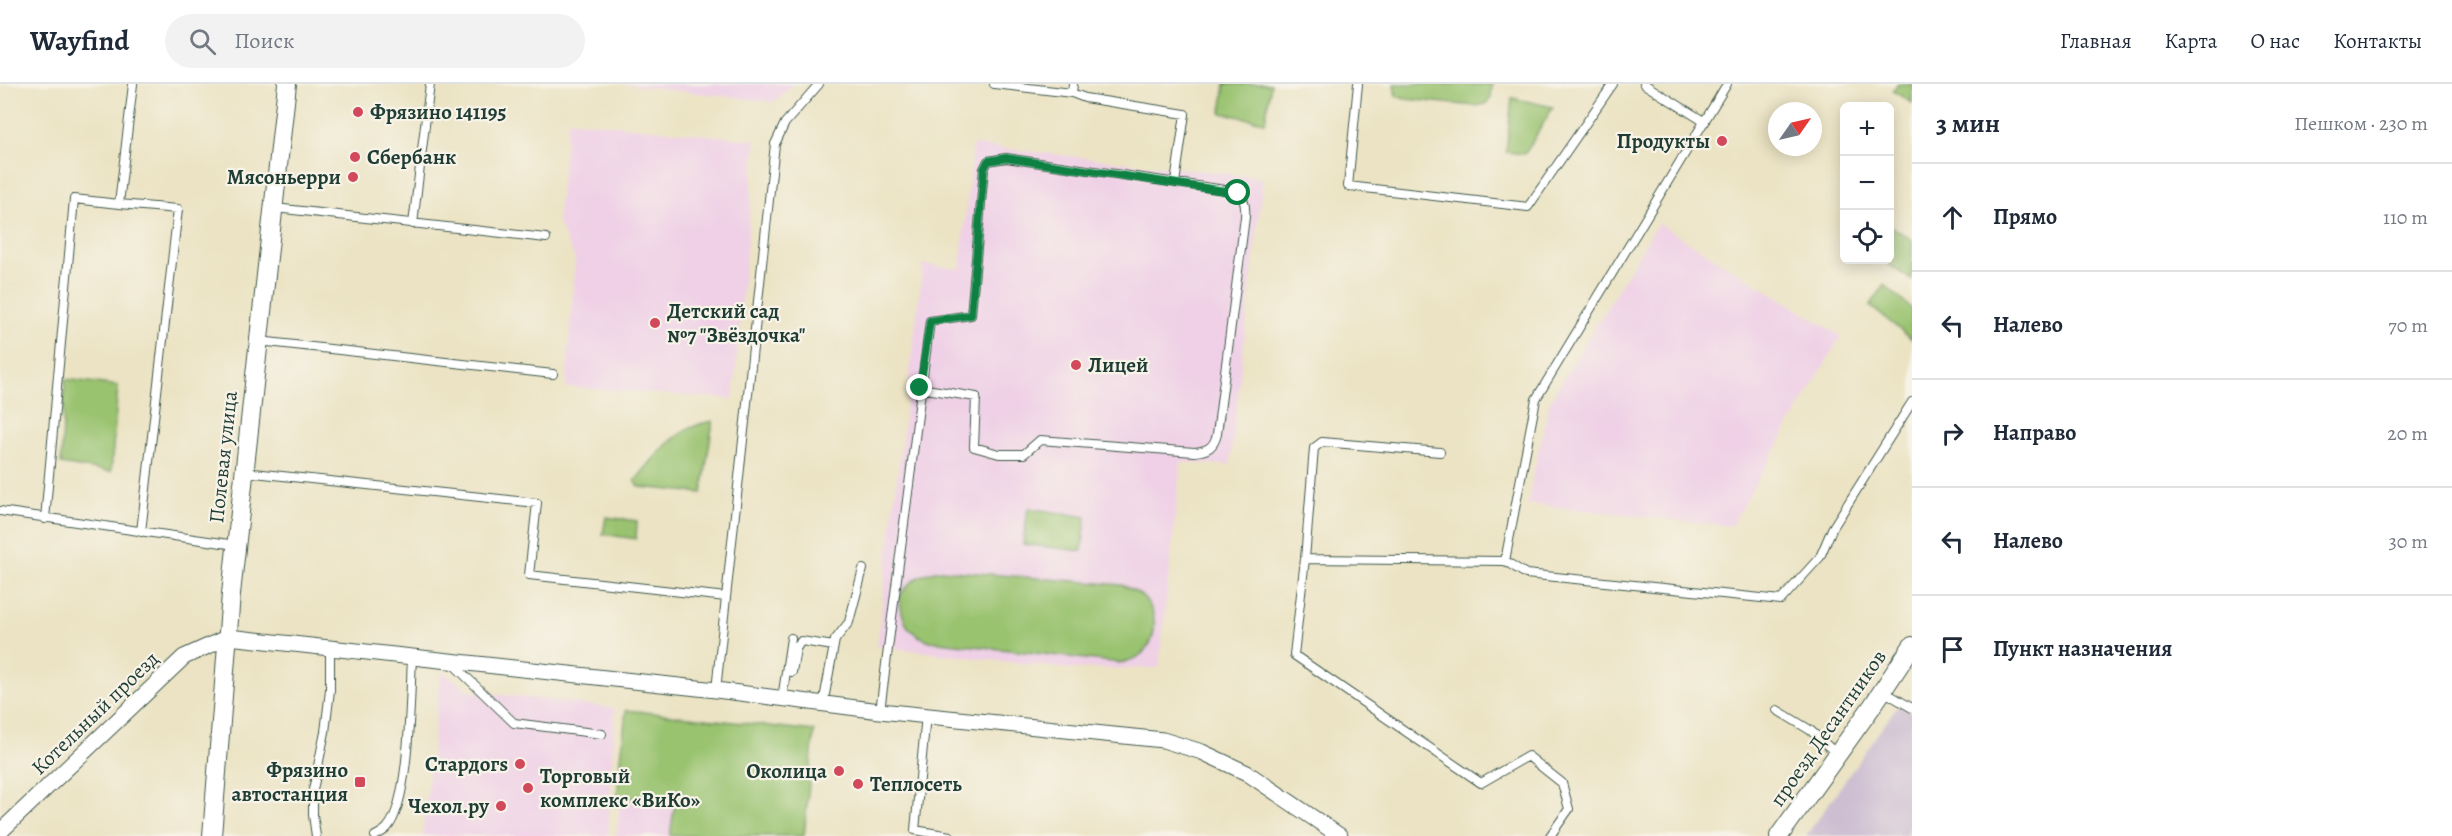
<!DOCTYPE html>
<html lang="ru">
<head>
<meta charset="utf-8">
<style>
	body { margin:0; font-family:Alegreya,serif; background:#f2f2f3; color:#1f2937 }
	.controls { position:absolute; right:18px; top:18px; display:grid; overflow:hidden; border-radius:9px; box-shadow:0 3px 15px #0003 }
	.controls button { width:54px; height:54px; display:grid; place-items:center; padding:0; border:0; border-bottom:2px solid #e0e1e3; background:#fff; color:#1f2937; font:30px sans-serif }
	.compass { position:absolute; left:1768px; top:18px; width:54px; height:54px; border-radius:50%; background:#fff; box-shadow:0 3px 15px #0003; rotate:56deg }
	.stop { position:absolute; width:18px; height:18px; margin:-14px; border:4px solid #0b8043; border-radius:50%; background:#fff }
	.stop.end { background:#0b8043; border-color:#fff; box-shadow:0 2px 6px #0008 }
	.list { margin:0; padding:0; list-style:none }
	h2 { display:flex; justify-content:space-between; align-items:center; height:78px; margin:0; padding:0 24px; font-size:26px }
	h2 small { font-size:20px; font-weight:400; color:#747a83 }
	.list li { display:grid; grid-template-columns:39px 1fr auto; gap:18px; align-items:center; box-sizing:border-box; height:108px; padding:0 24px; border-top:2px solid #e0e1e3 }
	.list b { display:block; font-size:22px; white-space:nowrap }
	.list em { font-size:20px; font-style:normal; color:#747a83 }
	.icon { flex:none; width:33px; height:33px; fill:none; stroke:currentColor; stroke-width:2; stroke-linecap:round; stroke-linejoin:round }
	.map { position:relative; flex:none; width:1912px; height:752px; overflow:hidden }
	header { display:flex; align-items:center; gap:36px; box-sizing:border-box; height:84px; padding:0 30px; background:#fff; border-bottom:2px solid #e0e1e3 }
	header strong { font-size:28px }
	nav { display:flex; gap:33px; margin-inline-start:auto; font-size:21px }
	.search { width:420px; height:54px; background:#f2f2f3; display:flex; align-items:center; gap:15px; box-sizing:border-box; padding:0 21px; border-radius:33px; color:#747a83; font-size:22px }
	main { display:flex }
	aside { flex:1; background:#fff }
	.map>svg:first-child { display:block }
</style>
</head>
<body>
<header>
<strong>Wayfind</strong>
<div class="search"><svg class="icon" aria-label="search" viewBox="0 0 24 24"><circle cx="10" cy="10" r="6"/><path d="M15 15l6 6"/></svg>Поиск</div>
<nav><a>Главная</a><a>Карта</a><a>О нас</a><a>Контакты</a></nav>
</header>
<main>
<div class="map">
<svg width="1912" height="752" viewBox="0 0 1912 752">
	<rect width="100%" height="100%" fill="#f7f3e8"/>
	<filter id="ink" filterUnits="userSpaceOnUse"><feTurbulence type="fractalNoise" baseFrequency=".0167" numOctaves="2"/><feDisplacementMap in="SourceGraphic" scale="12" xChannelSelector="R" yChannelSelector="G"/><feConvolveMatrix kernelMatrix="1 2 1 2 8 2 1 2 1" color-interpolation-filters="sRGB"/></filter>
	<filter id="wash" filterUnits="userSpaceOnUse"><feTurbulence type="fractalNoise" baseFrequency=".008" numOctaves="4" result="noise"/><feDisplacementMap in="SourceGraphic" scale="24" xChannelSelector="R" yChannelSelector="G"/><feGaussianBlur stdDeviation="1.35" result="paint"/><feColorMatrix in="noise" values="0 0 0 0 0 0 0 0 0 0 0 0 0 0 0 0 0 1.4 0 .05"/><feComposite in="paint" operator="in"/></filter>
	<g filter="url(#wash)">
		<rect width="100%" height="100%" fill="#ebe3c3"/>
		<path fill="#efd0e6" d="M621,0H794L774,18Z
			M568,36L756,56L733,315L566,303L575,175L557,137Z
			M973,61L1263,94L1230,381L1181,378L1159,584L1069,585L877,562L923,180L960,185Z
			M1658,139L1841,252L1731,442L1527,420L1549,319Z
			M441,587L470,607L615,624L608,752H422Z
			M621,713L676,718L670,752H616Z"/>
		<path fill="#cdbed2" d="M1898,621L1912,629V739L1905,752H1806Z"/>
		<path fill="#9ac36f" stroke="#5c8052" stroke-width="1.5" d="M1225,0H1271L1265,38L1221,29Z
			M1394,0H1492L1491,13L1486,20L1475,22L1405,15L1396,12Z
			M1897,0H1912V19L1893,7Z
			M1512,14L1553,23L1525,70L1506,68Z
			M1890,142L1912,156V196L1881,176H1890Z
			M1884,201L1912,225V255L1870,222Z
			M65,295L118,302L111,388L61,380Z
			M713,337L702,409L639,403L635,397C656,371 677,342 713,337Z
			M1028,424L1086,433L1082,467L1023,460Z
			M606,433L637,437L636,455L603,450Z
			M940,486L1122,501C1127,504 1134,506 1139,510C1160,525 1159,557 1139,572C1134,576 1126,577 1121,579L930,557C905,548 903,538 899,513C910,496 920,490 940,486Z
			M626,626L814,647L804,752H670L675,718L617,713Z"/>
	</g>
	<g filter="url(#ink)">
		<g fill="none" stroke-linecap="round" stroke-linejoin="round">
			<g stroke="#3e5649" stroke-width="10">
				<path id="service" d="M133,0L119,120L178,125L141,448
					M994,0L1072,9L1073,0
					M1358,0L1348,102L1528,123L1613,0
					M1644,0L1705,38
					M1727,0L1536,315L1505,477L1526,490L1781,516L1820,473L1832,445L1912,318
					M1072,9L1085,14L1185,30L1175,99
					M275,124L546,154
					M413,140L430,0
					M259,257L553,290
					M1440,368L1322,358L1314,364L1305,475L1294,571L1481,699L1528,672L1562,699L1569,725L1550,752
					M245,388L537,419L529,491L726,513
					M0,427L236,461
					M45,435L74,115L119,120
					M1305,475L1505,477
					M454,581L514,639L602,650
					M792,588L796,565L801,557L834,562
					M716,606L775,60L785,39L819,0
					M1883,607L1912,624
					M782,615L791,554
					M823,621L835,556L849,538L863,485
					M1777,626L1810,646L1838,671
					M880,627L930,237L971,231L984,85L988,77L1006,74L1232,107C1245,112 1246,121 1245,133L1217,350C1214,363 1208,367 1194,368L1040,356L1024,370H999L974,363L976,313L920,304
					M926,631L915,746L950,752
					M316,752L313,731V706L325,648L330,606V564
					M375,752C379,750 384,747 387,744C410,719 410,610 412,573"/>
			</g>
			<g stroke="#3e5649" stroke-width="17">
				<path id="minor" d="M0,748L184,573L228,553L716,606L880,627L1163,656L1202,668L1247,689L1340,752"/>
			</g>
			<g stroke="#3e5649" stroke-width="20">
				<path id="tertiary" d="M212,752L231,510L287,0
					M1779,752L1873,621L1912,562"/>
			</g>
			<use href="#service" stroke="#fff" stroke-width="8"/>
			<use href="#minor" stroke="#fff" stroke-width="15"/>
			<use href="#tertiary" stroke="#fff" stroke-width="18"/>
		</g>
	</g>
	<g fill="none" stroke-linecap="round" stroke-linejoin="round" filter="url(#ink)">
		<path stroke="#0b8043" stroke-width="8" d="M920,304L930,237L971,231L984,85L988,77L1006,74L1238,109"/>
	</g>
	<g fill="#d1495b" stroke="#f7f3e8" stroke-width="2">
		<circle cx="358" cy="28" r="6"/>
		<circle cx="1722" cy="57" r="6"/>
		<circle cx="355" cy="73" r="6"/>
		<circle cx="353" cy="93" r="6"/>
		<circle cx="655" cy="239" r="6"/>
		<circle cx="1076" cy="281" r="6"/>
		<circle cx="520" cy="680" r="6"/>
		<circle cx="839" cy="687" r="6"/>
		<rect x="354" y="692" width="12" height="12" rx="3"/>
		<circle cx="858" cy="700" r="6"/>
		<circle cx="528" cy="704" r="6"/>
		<circle cx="501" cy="722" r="6"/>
	</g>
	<g text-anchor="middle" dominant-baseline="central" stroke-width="4.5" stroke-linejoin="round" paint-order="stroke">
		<g font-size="21" font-weight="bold" fill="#1f3d34" stroke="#f7f3e8" text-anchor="start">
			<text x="370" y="28">Фрязино 141195</text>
			<text x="1710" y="57" text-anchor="end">Продукты</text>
			<text x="367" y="73">Сбербанк</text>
			<text x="341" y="93" text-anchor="end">Мясоньерри</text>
			<text x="667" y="227">Детский сад<tspan x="667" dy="24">№7 "Звёздочка"</tspan></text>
			<text x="1088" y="281">Лицей</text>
			<text x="508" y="680" text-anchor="end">Стардогs</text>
			<text x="348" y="686" text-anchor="end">Фрязино<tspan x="348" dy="24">автостанция</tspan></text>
			<text x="827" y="687" text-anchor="end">Околица</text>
			<text x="540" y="692">Торговый<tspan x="540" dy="24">комплекс «ВиКо»</tspan></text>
			<text x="870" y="700">Теплосеть</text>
			<text x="489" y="722" text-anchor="end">Чехол.ру</text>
		</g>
		<g font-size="21" fill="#1f3d34" stroke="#f7f3e8">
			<text transform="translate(223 373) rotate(-84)">Полевая улица</text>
			<text transform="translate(95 629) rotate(-44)">Котельный проезд</text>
			<text transform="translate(1828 644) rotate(-55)">проезд Десантников</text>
		</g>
	</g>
</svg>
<div class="controls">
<button>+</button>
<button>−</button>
<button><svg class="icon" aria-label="locate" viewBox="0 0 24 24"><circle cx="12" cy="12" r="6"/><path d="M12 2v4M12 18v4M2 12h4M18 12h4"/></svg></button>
</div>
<svg class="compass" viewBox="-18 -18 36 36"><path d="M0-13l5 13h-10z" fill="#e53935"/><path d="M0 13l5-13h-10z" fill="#747a83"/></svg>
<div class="stop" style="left:1238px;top:109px"></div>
<div class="stop end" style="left:920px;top:304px"></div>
</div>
<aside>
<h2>3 мин<small>Пешком · 230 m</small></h2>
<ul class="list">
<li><svg class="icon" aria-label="ahead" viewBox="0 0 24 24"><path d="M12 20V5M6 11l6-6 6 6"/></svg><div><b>Прямо</b></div><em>110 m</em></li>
<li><svg class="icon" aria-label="left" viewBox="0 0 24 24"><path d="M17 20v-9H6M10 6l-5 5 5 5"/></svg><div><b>Налево</b></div><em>70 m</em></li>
<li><svg class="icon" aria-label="right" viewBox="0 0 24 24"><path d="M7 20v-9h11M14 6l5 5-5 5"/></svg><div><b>Направо</b></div><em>20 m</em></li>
<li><svg class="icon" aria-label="left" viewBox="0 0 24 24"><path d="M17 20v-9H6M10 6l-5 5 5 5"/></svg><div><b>Налево</b></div><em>30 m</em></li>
<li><svg class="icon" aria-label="arrive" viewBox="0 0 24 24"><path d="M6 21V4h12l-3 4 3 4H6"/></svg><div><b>Пункт назначения</b></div></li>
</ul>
</aside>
</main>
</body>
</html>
